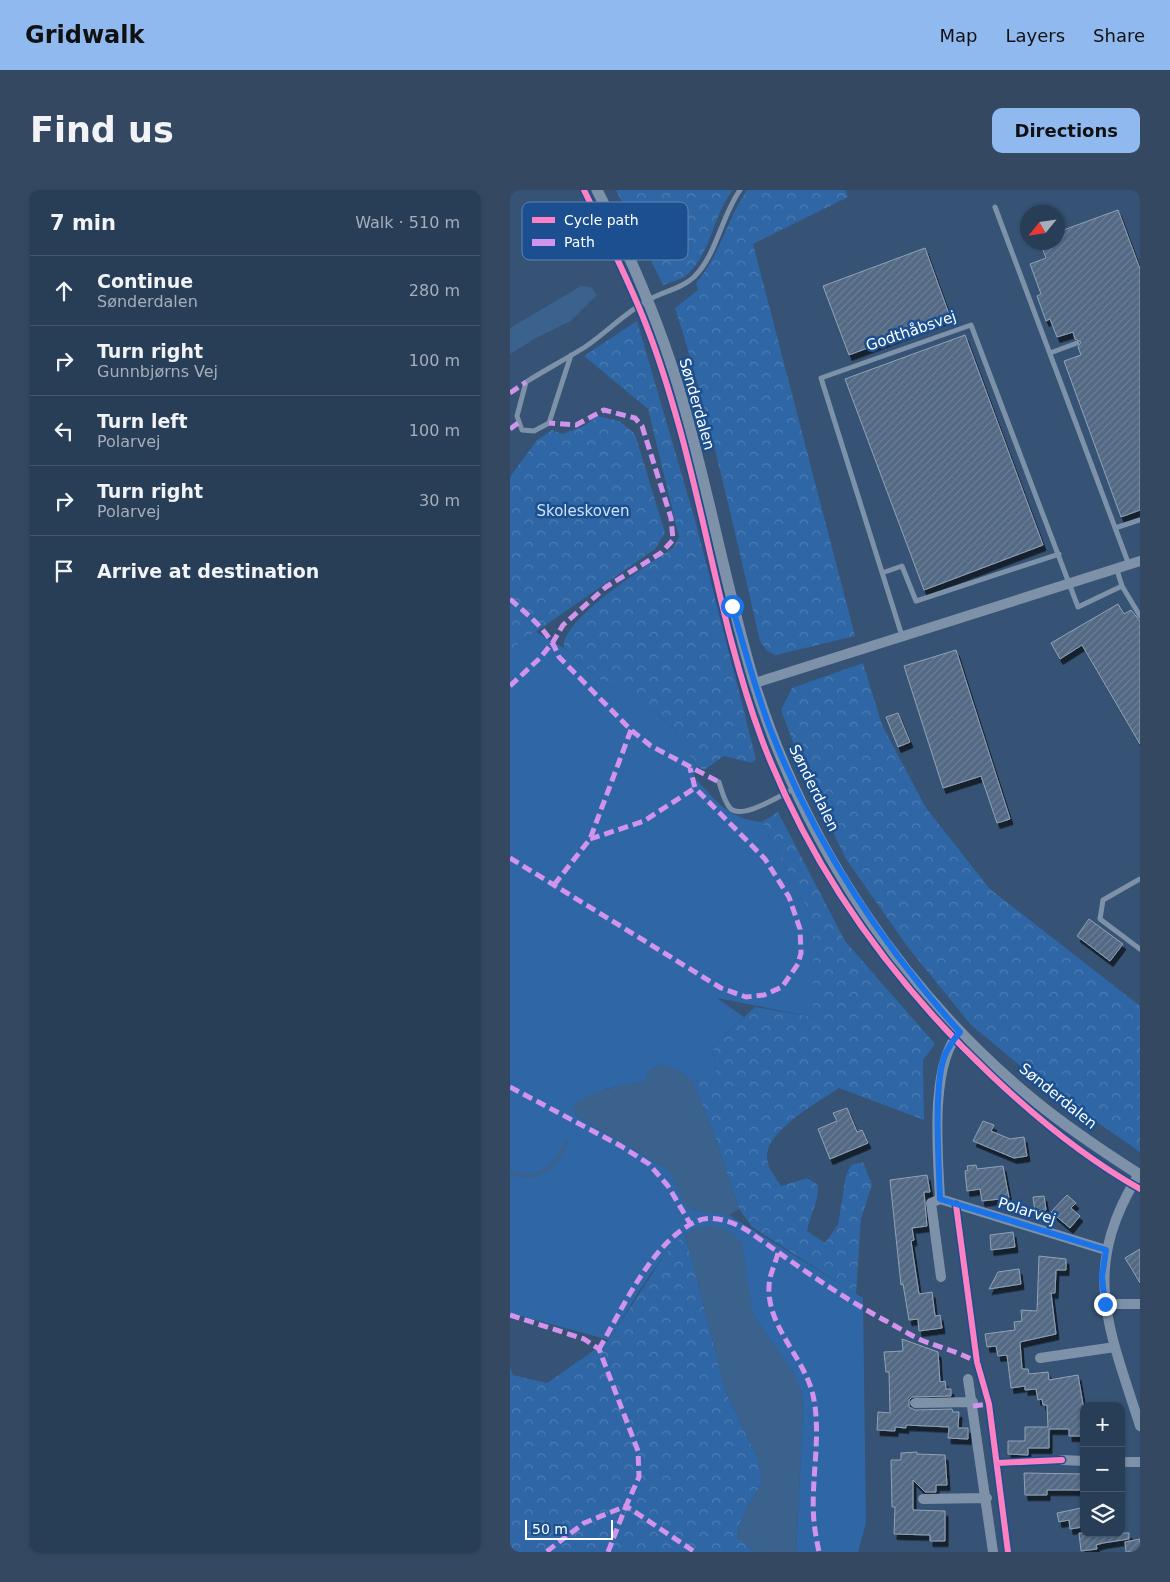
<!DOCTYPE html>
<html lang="en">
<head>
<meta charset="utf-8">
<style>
	body { margin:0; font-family:"DejaVu Sans",sans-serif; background:#344961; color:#f1f3f6 }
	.controls { position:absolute; right:15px; bottom:15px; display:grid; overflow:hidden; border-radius:10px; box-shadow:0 1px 4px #0004 }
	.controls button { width:45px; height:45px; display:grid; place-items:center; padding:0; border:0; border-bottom:1px solid #44576d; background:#283e57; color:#f1f3f6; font:25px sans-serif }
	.compass { position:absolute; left:510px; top:15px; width:45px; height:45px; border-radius:50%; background:#283e57; box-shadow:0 1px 4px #0004; rotate:240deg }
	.scale { position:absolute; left:15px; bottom:12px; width:88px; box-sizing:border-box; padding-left:5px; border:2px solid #fff; border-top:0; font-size:14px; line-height:18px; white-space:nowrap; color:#fff; -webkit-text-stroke:4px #1b4f8f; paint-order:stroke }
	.stop { position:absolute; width:15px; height:15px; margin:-11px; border:4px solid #1a73e8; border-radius:50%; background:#fff }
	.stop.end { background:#1a73e8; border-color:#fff; box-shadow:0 1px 5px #0008 }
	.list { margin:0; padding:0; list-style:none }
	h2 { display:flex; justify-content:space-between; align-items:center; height:65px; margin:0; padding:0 20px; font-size:21px }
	h2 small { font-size:16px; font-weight:400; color:#a5aeba }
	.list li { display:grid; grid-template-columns:32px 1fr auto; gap:15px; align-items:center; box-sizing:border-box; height:70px; padding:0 20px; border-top:1px solid #44576d }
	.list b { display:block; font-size:19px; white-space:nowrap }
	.list p { margin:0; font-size:16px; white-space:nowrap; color:#a5aeba }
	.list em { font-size:16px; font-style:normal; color:#a5aeba }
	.icon { flex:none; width:28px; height:28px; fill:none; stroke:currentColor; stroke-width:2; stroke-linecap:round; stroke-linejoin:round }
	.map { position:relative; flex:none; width:630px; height:1362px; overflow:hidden; border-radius:10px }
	header { display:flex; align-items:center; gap:30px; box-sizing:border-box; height:70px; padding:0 25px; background:#90b9f0; color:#111 }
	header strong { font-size:24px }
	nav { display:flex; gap:28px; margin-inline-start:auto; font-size:18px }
	.intro { display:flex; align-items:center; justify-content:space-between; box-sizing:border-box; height:120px; padding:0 30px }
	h1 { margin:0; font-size:35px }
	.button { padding:12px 22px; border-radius:10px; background:#90b9f0; color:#111; font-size:18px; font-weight:700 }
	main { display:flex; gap:30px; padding:0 30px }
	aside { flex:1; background:#283e57; border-radius:10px; box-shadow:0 1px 4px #0004 }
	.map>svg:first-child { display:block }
</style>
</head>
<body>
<header>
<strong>Gridwalk</strong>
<nav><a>Map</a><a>Layers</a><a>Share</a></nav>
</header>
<div class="intro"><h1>Find us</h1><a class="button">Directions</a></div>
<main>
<aside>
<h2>7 min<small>Walk · 510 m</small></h2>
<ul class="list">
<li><svg class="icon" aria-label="ahead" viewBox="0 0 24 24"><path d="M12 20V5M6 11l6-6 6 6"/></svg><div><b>Continue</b><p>Sønderdalen</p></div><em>280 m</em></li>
<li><svg class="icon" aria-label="right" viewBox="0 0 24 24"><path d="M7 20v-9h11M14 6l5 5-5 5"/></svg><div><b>Turn right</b><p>Gunnbjørns Vej</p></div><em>100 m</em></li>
<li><svg class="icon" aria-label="left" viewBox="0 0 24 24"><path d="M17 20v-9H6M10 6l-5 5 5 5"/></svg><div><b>Turn left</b><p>Polarvej</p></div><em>100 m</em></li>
<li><svg class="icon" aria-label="right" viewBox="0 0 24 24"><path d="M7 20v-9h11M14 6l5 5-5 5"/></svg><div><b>Turn right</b><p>Polarvej</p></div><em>30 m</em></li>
<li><svg class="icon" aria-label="arrive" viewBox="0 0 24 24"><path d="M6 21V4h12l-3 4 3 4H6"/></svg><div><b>Arrive at destination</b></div></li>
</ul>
</aside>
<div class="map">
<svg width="630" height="1362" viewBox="0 0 630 1362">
	<defs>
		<pattern id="forest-crowns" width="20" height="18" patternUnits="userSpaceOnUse" patternTransform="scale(1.25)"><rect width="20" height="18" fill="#2f66a5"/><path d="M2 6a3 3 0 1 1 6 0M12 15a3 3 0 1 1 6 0" fill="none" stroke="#4e7db2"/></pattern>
		<pattern id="building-hatch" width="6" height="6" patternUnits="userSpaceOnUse" patternTransform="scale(1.25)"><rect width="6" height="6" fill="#526984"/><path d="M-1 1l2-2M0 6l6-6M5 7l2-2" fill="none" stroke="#6c8096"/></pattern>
		<filter id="shadow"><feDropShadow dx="3" dy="5.5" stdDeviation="0" flood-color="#0009"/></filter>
	</defs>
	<rect width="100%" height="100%" fill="#365274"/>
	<path fill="#2f66a5" d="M26,442L54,458L86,487L125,508L162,536L186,576L184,587C208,612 216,628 252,632L303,730V827L207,808L234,827L203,856L206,883L183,893L172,882L139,881L135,891L96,899L62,918L66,926L155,978L165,988L177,1016L183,1020L219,1025L353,1108L356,1333L348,1362H286L293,1220L291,1200L281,1180L243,1125L238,1105L187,1037C151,1056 122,1115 99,1150L0,1123V460Z"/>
	<path fill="url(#forest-crowns)" d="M106,0H223C202,25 202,65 175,86C170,90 160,92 153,95Z
		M237,0H335L338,7L243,54L345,446L266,465L257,461L250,451C224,339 200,227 165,118L188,100L186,93C210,66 217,29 237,0Z
		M127,131L185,330L246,569L242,573L214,566L194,580L186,576L162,536L125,508L86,487L54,458C49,430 140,374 163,358L169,347L138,219L74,166Z
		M88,226L109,231L125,244L155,343L145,359L0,460V287L27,250L42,240L52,244L74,236Z
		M353,473L372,535L416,618L480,699L630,816V962L531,893L461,835L397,756L336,669L297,589L271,520L282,498Z
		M268,622L335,751L425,854L413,870L414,930L329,898C308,913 261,937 257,964C256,976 265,987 271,996L297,988L308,995C309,1011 300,1025 297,1041L315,1053L328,1035L336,985L341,975L353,972L362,995L351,1029L346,1104L242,1037L229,1019L204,944L183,893L206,883L203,856L245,817L303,827V730L252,632Z
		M175,1044L216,1202L249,1271L252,1293L238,1316L229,1336L227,1347L245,1362H0V1177L3,1185L37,1193L99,1150L155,1064Z"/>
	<path fill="#3b618d" d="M71,96L81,97L87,105L61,131L26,148L0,164V138Z
		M147,875H155L172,882L183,893L204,944L229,1019L219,1025C210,1024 182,1022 177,1016C168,1007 168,992 155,978L66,926L62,918C72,901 116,895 135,891L139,881Z
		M204,1036L221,1042L232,1053L243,1125L282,1180L291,1200L293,1220L286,1362H245L227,1348L229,1336L238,1316L252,1293L249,1271L216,1202L175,1044L187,1037Z"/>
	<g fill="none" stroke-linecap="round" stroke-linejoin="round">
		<path stroke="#3b618d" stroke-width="4" d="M0,983C6,983 14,987 20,986C39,983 50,968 56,952"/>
	</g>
	<path fill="url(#building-hatch)" stroke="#92a2b6" filter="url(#shadow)" d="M608,20L630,79V320L611,327L554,171L571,165L568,157L571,152L565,149L563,142L547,147L540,129L536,131L527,106L531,104L520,74L536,68L530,52H548V42Z
		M415,58L440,127L339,165L313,96Z
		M455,145L533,355L414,400L335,189Z
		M608,414L614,424L621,420L630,431V554L572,455L550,469L541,453Z
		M446,460L500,629L487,633L471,586L433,598L394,476Z
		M388,523L400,552L388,557L376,527Z
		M579,729L613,754L600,771L567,746Z
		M337,918L347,942L352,940L358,953L320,969L308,939L327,931L323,923Z
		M473,931L484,935L481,941L500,949L514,947L517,966L504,968L463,951Z
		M466,975L467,979L493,976L499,1008L472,1011L470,999L457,1001L455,981L458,980L457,976Z
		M417,985L420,1002H414L417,1036L402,1038L404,1050L401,1051L409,1104L422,1102L425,1126L430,1125L432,1138L409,1141L408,1129L399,1130L393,1094L391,1095L380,990Z
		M557,1005L566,1013L561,1018L570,1026L560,1038L541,1022Z
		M534,1006L536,1020L525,1021L523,1007Z
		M503,1042L505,1057L481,1060L480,1045Z
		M630,1059V1093L615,1068Z
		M529,1066L556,1069V1080H546L545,1103H541L546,1144L510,1152L512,1179H518L519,1184L538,1182L539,1190L568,1185L574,1220V1246H559V1239H539V1258H518V1265L498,1264V1251H515V1237H538L537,1215H533L532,1209L528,1210L526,1199L515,1200V1196L501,1198L497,1165L488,1166L486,1156L477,1157L475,1144L505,1140L504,1132L512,1131L511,1120L527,1121Z
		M509,1079L511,1094L479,1099L488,1082Z
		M392,1149L428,1162L430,1192L435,1191L436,1199H441V1206L402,1207L399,1210V1217L405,1220L442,1219L443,1222H449L448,1238H458V1249L438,1248L439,1237L396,1235V1238L385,1237V1241L367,1240L368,1222L380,1223L379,1182H376L374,1162L393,1161Z
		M407,1262V1264L435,1265L437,1295H426V1302H415L403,1290V1320L435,1321V1351H420V1345L384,1344L385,1317H382L381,1270H391V1263Z
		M514,1283L574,1284V1300H537V1305H515Z
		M571,1318L573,1337L560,1339L559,1330L549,1332L547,1323Z
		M569,1343H619V1349L593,1353L586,1355L587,1359L571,1361Z
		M630,1349V1362H616L615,1352Z"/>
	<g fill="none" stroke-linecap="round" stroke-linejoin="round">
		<path stroke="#7d92a8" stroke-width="5" d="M485,17L619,375
			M540,163L567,153
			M61,165L39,233L24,241L12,240L7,226L16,192C35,180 56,169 75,157C97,142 117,121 140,109C154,101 171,99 184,87C207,64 211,27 230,0
			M605,338L630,330
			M607,380L612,396L630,426
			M372,383L392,376L406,411L549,364
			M392,446L311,188L461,135L568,417L612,396
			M209,592C212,601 214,611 220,618C232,631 270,605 284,599
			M630,689L593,710L590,729L630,759"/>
		<path stroke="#7d92a8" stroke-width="10" d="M245,493L630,371
			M629,984C569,1080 599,1138 630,1236
			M430,1009L596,1060
			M430,1009C428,966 419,874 450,842
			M430,1009L421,1013L431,1087
			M595,1114H630
			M530,1168L605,1157
			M458,1189L483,1362
			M405,1213L463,1212
			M552,1270L574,1271
			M611,1272H630
			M413,1309L477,1308"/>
		<path stroke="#7d92a8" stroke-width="11" d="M87,0C120,65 148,129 169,199C198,295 215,395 244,492C294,654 394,804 525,911C558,938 594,962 630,985"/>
		<path stroke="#d193ec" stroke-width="5" stroke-dasharray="10 5" stroke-linecap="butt" d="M0,203L16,192
			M0,239L8,233
			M0,409C19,426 40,442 49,467L121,540L141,556L209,592
			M0,496L30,468L43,452L53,435L96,397L151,363L163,350L161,328L132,236L125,228L94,220L66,235L39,233
			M80,649L134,631L185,598
			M0,668L211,798L236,807L254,805L272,797L288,774L291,763L290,739L279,707L255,669L185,598L180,578
			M44,695L80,649L121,540
			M0,897L111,956L139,974L158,996L181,1035
			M268,1063C266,1071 262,1080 260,1088C252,1131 291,1163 302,1201C313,1243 300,1289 304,1332C305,1342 307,1352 309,1362
			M0,1125L74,1149L89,1159L128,1261L129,1287L116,1316L74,1333L36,1362
			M89,1159C113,1118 142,1051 187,1031C204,1024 227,1033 241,1043C286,1075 325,1103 374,1130C386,1136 398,1144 411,1150C431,1158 447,1161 467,1172
			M463,1216L479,1214
			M98,1362L116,1316L185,1362"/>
		<g stroke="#1b4f8f" stroke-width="9">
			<path id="cycleway" d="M74,0C96,46 120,92 138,140C150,171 160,204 169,236C198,340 214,448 252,550C301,679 381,790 480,884C525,927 575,968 630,999
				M446,1015L467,1172L479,1214L498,1362
				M487,1273L552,1270"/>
		</g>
		<use href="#cycleway" stroke="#ff80c0" stroke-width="6"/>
	</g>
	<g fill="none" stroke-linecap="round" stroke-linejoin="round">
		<path stroke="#1a73e8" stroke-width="6" d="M222,416C235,459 246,504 263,546C307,656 371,754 450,842C444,849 439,856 435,865C423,894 429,975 430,1009L596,1060L592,1087L595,1114"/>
	</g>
	<g text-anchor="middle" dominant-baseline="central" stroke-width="5" stroke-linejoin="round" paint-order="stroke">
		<g font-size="15" fill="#fff" stroke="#1b4f8f">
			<text transform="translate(401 141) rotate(-19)">Godthåbsvej</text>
			<text transform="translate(187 214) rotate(74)">Sønderdalen</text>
			<text transform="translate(304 598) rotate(64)">Sønderdalen</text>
			<text transform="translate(548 906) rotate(39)">Sønderdalen</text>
			<text transform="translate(517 1021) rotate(17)">Polarvej</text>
		</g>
		<g font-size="15" fill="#cfe3fa" stroke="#1b4f8f">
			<text x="73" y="321">Skoleskoven</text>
		</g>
	</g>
	<rect x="12" y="12" width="166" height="58" rx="8" fill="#1b4f8f" stroke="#5f84b1" stroke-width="1"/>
	<rect x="22" y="27" width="23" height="6" fill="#ff80c0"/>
	<rect x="22" y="49" width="23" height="7" fill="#d193ec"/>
	<g font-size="14" fill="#fff">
		<text x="54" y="35">Cycle path</text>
		<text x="54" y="57">Path</text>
	</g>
</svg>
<div class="controls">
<button>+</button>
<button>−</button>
<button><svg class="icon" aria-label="layers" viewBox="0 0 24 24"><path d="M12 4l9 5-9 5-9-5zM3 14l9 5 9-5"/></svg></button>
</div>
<svg class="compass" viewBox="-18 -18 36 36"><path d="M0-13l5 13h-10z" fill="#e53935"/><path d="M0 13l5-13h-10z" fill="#a5aeba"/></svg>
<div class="scale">50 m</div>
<div class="stop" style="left:222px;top:416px"></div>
<div class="stop end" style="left:595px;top:1114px"></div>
</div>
</main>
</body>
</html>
